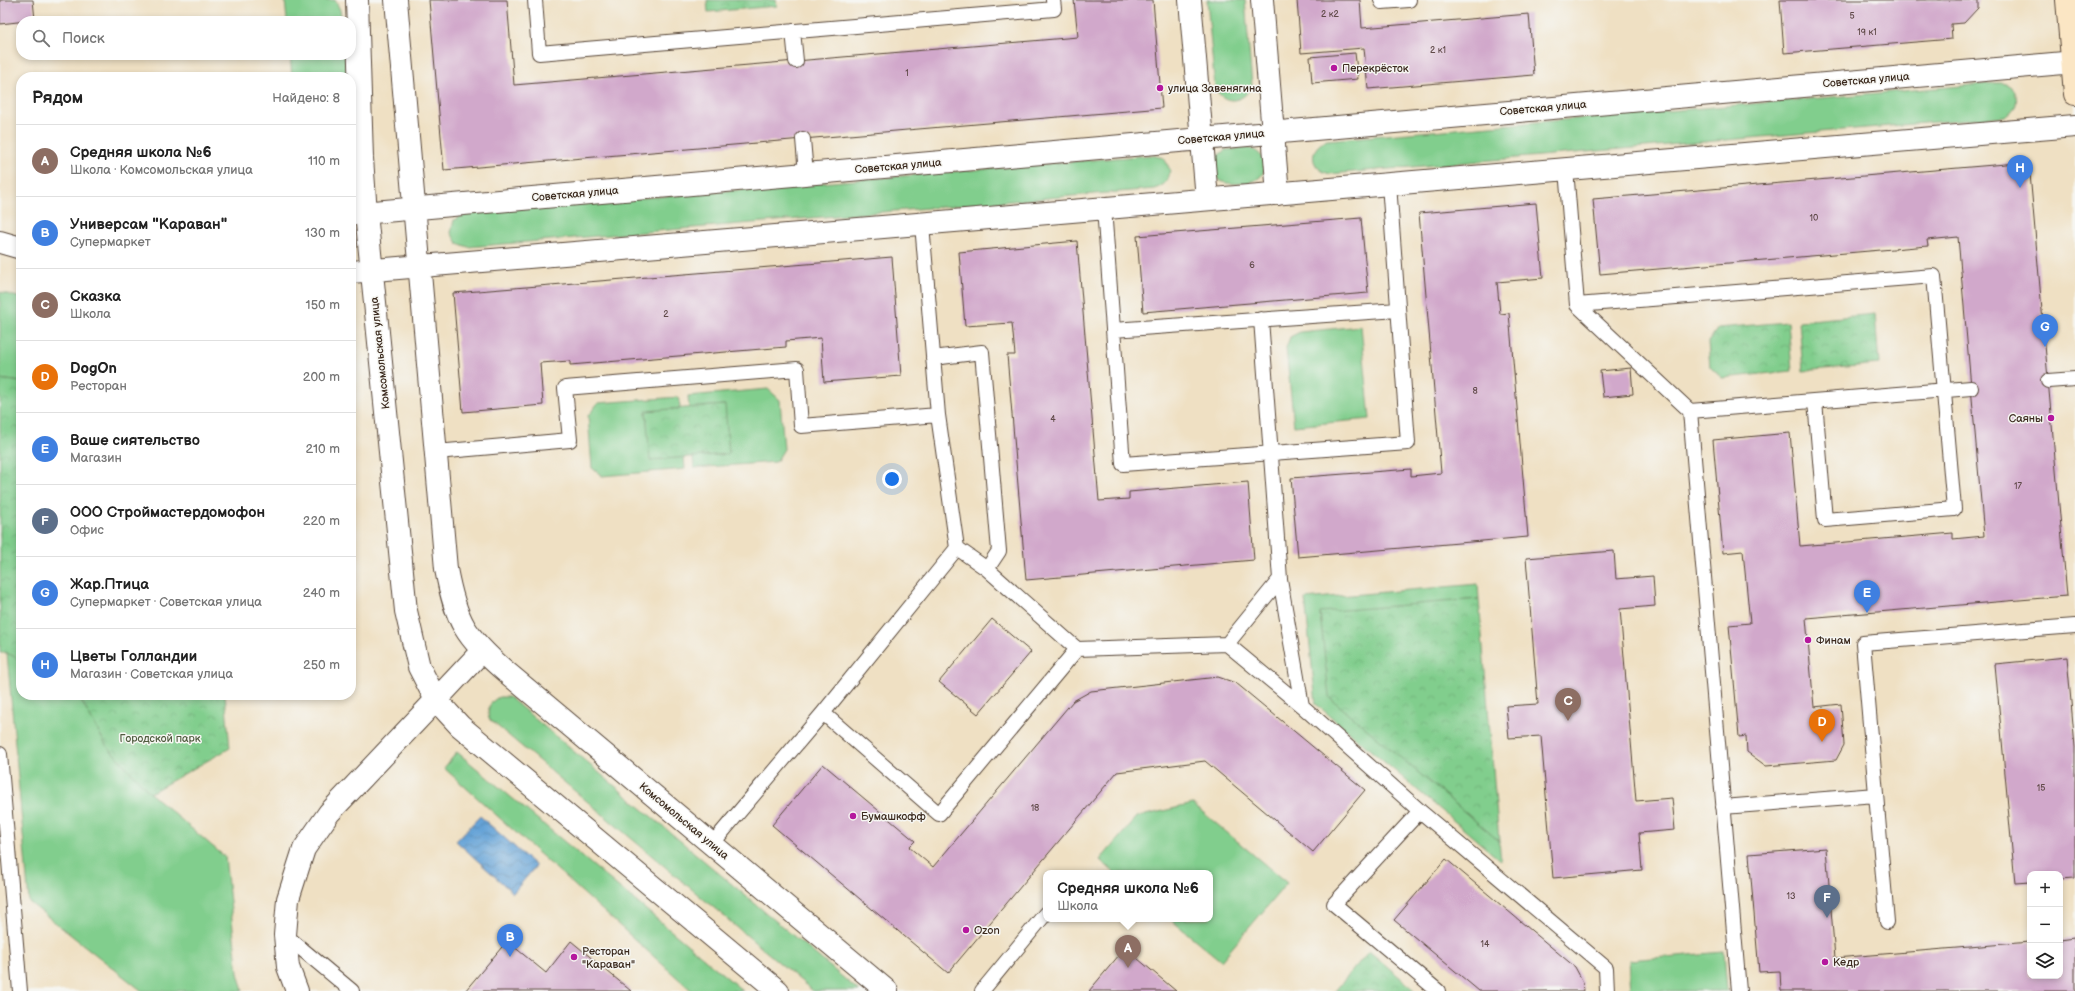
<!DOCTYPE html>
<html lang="ru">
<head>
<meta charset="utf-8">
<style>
	body { margin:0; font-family:"Balsamiq Sans",sans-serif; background:#f6f6f6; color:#222 }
	.controls { position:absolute; right:12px; bottom:12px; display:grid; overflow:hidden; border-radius:8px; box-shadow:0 2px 6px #0003 }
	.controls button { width:36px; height:36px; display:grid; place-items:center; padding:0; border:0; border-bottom:1px solid #e0e0e0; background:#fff; color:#222; font:20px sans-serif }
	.you { position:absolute; left:892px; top:479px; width:14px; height:14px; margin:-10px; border:3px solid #fff; border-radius:50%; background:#1a73e8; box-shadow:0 0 0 6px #1a73e833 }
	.badge { display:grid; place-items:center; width:26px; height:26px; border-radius:50%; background:#2563eb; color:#fff; font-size:13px; font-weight:700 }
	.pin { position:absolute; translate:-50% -33px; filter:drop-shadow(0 1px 2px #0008) }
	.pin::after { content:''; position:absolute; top:21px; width:14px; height:12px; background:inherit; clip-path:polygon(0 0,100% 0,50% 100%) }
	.popup { position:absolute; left:1043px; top:870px; width:170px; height:52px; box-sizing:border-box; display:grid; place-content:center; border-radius:8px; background:#fff; filter:drop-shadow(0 1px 3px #0005); font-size:13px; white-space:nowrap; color:#767676 }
	.popup b { font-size:15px; color:#222 }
	.popup::after { content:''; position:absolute; left:50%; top:100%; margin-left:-8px; border:8px solid transparent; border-top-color:#fff }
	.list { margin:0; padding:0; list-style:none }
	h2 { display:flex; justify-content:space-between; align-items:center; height:52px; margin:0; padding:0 16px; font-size:17px }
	h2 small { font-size:13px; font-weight:400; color:#767676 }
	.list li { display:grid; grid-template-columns:26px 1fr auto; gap:12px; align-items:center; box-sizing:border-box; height:72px; padding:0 16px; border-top:1px solid #e0e0e0 }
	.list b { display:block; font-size:15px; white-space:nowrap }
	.list p { margin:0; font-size:13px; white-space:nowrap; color:#767676 }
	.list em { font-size:13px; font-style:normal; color:#767676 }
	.icon { flex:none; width:22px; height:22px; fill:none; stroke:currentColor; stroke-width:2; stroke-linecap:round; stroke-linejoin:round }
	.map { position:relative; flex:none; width:2075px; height:991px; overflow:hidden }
	.search { position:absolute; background:#fff; box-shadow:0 2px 6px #0003; left:16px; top:16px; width:340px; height:44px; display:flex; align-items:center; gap:10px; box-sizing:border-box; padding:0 14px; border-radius:16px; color:#767676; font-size:15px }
	.panel { position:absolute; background:#fff; box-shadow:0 2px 6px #0003; left:16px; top:72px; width:340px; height:628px; border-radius:16px }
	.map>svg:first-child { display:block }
</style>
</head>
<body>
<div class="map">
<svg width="2075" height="991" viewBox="0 0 2075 991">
	<defs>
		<pattern id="park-crowns" width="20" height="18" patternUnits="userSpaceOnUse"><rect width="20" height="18" fill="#81ce8d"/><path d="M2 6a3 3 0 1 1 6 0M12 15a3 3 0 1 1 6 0" fill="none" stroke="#70b179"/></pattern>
		<pattern id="water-waves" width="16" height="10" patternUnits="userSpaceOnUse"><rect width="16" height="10" fill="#65a3d7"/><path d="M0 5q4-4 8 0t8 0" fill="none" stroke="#5485ae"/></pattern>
	</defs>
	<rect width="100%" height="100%" fill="#f6f6f2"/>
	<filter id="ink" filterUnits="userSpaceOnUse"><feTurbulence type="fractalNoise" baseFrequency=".025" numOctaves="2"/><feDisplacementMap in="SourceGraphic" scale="8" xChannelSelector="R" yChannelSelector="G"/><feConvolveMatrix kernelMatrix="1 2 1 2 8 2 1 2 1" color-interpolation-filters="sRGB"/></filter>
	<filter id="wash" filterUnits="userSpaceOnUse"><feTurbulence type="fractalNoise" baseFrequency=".012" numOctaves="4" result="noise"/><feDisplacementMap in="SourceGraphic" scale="16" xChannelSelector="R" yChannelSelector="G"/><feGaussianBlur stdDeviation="0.9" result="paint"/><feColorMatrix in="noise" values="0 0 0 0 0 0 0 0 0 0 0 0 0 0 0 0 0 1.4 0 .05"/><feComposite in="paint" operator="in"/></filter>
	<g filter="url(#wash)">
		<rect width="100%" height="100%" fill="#efe0c3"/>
		<path fill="#81ce8d" stroke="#5e7c56" d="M285,0H335L340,10L342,21H287Z
			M1207,0H1245L1252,86C1244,102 1226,106 1215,89Z
			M290,55H345L347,77H292Z
			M1996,83C2012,82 2020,93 2015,108L2006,116L1330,174C1309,169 1308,148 1327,140Z
			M1246,148C1260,149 1272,164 1260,177C1253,184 1229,186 1221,181C1217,178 1216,175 1214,171L1215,158L1225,150Z
			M1151,155L1164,158L1170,170C1169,181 1164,186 1154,189L468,247L457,243L451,233L454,220L466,213Z
			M0,292L21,298V382L0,379Z
			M1361,326L1370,419L1294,426L1286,348L1290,337L1300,332Z
			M768,389L780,400L784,449L776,462L694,468L693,457L729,454L724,405L689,408L688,396Z
			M679,397L680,408L646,412L651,460L684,457L685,469L602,476L592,468L588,416L598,403Z
			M21,519V695H78L106,745L150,793L225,857L238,973L243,991H142L29,902L7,653L0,532Z
			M1478,584L1479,599L1320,613L1330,697L1499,841L1501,861L1316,704L1305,599Z
			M499,697H509L859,991H813L489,719C487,709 489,702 499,697Z
			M457,752L743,991H692L444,768Z
			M1193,804L1287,883L1221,961L1170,919H1210V873H1115L1100,860L1137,817Z
			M1724,952L1727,991H1631L1629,960Z"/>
		<path fill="url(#park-crowns)" stroke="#5e7c56" d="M707,0H776L777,6L708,12Z
			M1875,314L1879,364L1803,371L1799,321Z
			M1788,322L1792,371L1722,378L1710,367L1708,342L1718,328Z
			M0,379L21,382V660L7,653H0Z
			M725,405L729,454L650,460L646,411Z
			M1479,599L1499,841L1329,697L1320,612Z
			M78,695H225L230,748L150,793L106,745Z
			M1369,951L1416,991H1335Z"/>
		<path fill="url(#water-waves)" stroke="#50667a" d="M480,816L536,866L513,893L456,841Z"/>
		<g id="blocks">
			<path fill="#d1a8cb" d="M0,0H33L35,20L0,24Z
				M429,0H507L514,85L1078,37L1074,0H1153L1162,108L444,170Z
				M1297,0H1360L1362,28L1529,14L1534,75L1368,89L1364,48L1301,53Z
				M1780,0H1978V8L1964,23L1951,24L1952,39L1784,53Z
				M1355,53L1358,79L1312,83L1310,57Z
				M2029,162L2067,596L1806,618L1814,707L1841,704L1844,745L1836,760L1766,766L1747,752L1746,736L1739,737L1729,625L1750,623L1743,551L1723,553L1713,440L1790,433L1800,546L1953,533V539L1984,536L1958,237L1927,240L1928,246L1600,274L1593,199Z
				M1536,203L1543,278L1497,282L1500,314L1509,313L1528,537L1298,557L1291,478L1411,469V476L1441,473L1419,213Z
				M1361,218L1368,293L1143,312L1137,236Z
				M1077,241L1099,501L1129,499V492L1248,482L1254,560L1026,580L1007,355H1015L1012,323L965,326L959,252Z
				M892,257L901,376L824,382L821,338L786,341V347L570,365V361L540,363L543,405L463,412L453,293Z
				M1631,368L1633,394L1603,397L1600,371Z
				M1614,551L1616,579L1653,576L1655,606L1620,609L1636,801L1672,798L1675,830L1639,833L1642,870L1553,878L1541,736L1509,738L1506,706L1538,704L1526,558Z
				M992,619L1031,652L978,714L939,682Z
				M2067,657L2075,747V878L2060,879V874H2030V882L2015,883L1995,664Z
				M1218,677L1236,683L1365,790L1313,852L1205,761L1117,772L948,973L772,825L823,764L915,841L909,847L933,867L1073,701L1091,691Z
				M1826,848L1835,958L2030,942V976H2060V940L2075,938V991H1781L1780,971L1759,972L1749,854Z
				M1446,859L1575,967L1583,982L1584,991H1479L1394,920Z
				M507,941L546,973L571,941L631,991H465Z
				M1125,948L1176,991H1089Z"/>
		</g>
	</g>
	<g filter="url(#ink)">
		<use href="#blocks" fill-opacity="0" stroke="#564537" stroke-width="1"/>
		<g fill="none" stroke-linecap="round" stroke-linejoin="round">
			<g stroke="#564537" stroke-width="16">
				<path id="service" d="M535,0L539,53L1054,9L1053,0
					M1381,0L1382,2L1409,0
					M793,31L796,61
					M803,139L806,174
					M1566,169L1577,305L1690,411L1739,991
					M1104,208L1123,464L1408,443L1389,184
					M922,224L938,415L957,548L987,569L1077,649L1227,644L1302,706L1420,811L1606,968L1607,991
					M1577,305L1934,276L1954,509L1825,520L1815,401
					M1261,319L1280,579L1302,706
					M1113,330L1398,310
					M933,358L982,352L999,551L987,569
					M2048,381L2075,379
					M1690,411L1971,388
					M436,452L570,440L565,388L797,369L801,426L938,415
					M1227,644L1280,579
					M823,713L939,814L1077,649
					M0,754L20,991
					M1723,807L1876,795
					M1420,811L1334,904L1438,991
					M712,844L823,713L957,548
					M1887,922L1863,643L2075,626
					M285,935L352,991
					M982,991L1046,913"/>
			</g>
			<g stroke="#564537" stroke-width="24">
				<path id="minor" d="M297,991L288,967L285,935L288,899L304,849L329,813L436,700"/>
			</g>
			<g stroke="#564537" stroke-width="24">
				<path id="tertiary" d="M357,0L362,158L366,213L406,611L419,667L436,700L460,726L778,991
					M396,0L446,569C456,622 465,636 505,671L887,991
					M1190,0L1207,199
					M1262,0L1278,194
					M351,214L2075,62
					M0,242L21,248
					M351,272L2075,126
					M436,700L482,651"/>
			</g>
			<g stroke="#564537" stroke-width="24">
				<path id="secondary" d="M2067,0L2075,94"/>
			</g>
			<use href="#service" stroke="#fff" stroke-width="14"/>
			<use href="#minor" stroke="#fff" stroke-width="22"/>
			<use href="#tertiary" stroke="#fff" stroke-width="22"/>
			<use href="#secondary" stroke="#fbe6c4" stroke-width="22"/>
		</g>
	</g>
	<g fill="#b5179e" stroke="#f6f6f2" stroke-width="1.5">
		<circle cx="1334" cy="68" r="4"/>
		<circle cx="1160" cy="88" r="4"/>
		<circle cx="2051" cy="418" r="4"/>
		<circle cx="1808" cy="640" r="4"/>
		<circle cx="853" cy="816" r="4"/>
		<circle cx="966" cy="930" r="4"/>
		<circle cx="574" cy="957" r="4"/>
		<circle cx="1825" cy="962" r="4"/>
	</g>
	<g text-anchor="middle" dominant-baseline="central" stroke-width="3" stroke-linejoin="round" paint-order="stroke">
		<g font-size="9" fill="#604a49">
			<text x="1330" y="14">2 к2</text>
			<text x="1852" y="16">5</text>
			<text x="1867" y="32">19 к1</text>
			<text x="1438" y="50">2 к1</text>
			<text x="907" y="73">1</text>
			<text x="1814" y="218">10</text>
			<text x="1252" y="265">6</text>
			<text x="666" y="314">2</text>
			<text x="1475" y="391">8</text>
			<text x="1053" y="419">4</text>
			<text x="2018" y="486">17</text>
			<text x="2041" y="788">15</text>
			<text x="1035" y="808">18</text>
			<text x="1791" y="896">13</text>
			<text x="1485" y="944">14</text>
		</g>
		<g font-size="11" fill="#3b2a1e" stroke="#f6f6f2" text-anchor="start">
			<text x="1342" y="68">Перекрёсток</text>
			<text x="1168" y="88">улица Завенягина</text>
			<text x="2043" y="418" text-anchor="end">Саяны</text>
			<text x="1816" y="640">Финам</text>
			<text x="861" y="816">Бумашкофф</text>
			<text x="974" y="930">Ozon</text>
			<text x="582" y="951">Ресторан<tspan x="582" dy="13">"Караван"</tspan></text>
			<text x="1833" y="962">Кедр</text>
		</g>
		<g font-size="11" fill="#3b2a1e" stroke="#f6f6f2">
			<text transform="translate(1866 80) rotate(-5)">Советская улица</text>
			<text transform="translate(1543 108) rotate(-5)">Советская улица</text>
			<text transform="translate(1221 137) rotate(-5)">Советская улица</text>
			<text transform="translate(898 166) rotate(-5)">Советская улица</text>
			<text transform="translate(575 194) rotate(-5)">Советская улица</text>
			<text transform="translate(380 353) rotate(-96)">Комсомольская улица</text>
			<text transform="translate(684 821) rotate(40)">Комсомольская улица</text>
		</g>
		<g font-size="11" fill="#505b3f" stroke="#f6f6f2">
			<text x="160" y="738">Городской парк</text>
		</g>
	</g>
</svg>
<div class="controls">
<button>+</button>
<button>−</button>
<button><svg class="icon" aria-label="layers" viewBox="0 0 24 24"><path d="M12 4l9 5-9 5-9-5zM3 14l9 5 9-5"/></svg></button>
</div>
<div class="you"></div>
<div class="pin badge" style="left:1128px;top:968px;background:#8d6e63">A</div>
<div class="popup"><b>Средняя школа №6</b>Школа</div>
<div class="pin badge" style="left:510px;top:957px;background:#3f7fe0">B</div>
<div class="pin badge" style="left:1568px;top:721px;background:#8d6e63">C</div>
<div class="pin badge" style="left:1822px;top:742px;background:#e8710a">D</div>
<div class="pin badge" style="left:1867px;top:613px;background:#3f7fe0">E</div>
<div class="pin badge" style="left:1827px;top:918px;background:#5c6f8a">F</div>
<div class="pin badge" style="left:2045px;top:347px;background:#3f7fe0">G</div>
<div class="pin badge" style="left:2020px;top:188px;background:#3f7fe0">H</div>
<div class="search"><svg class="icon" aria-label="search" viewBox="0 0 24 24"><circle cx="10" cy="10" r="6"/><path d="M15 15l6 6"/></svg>Поиск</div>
<section class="panel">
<h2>Рядом<small>Найдено: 8</small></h2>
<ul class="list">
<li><span class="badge" style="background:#8d6e63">A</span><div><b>Средняя школа №6</b><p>Школа · Комсомольская улица</p></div><em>110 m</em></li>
<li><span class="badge" style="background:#3f7fe0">B</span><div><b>Универсам &quot;Караван&quot;</b><p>Супермаркет</p></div><em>130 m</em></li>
<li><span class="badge" style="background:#8d6e63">C</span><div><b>Сказка</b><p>Школа</p></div><em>150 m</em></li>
<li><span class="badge" style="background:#e8710a">D</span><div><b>DogOn</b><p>Ресторан</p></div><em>200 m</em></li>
<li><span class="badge" style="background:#3f7fe0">E</span><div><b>Ваше сиятельство</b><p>Магазин</p></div><em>210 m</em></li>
<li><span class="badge" style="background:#5c6f8a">F</span><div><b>ООО Строймастердомофон</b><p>Офис</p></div><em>220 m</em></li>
<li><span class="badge" style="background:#3f7fe0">G</span><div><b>Жар.Птица</b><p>Супермаркет · Советская улица</p></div><em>240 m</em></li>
<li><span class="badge" style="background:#3f7fe0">H</span><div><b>Цветы Голландии</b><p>Магазин · Советская улица</p></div><em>250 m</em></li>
</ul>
</section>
</div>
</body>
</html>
